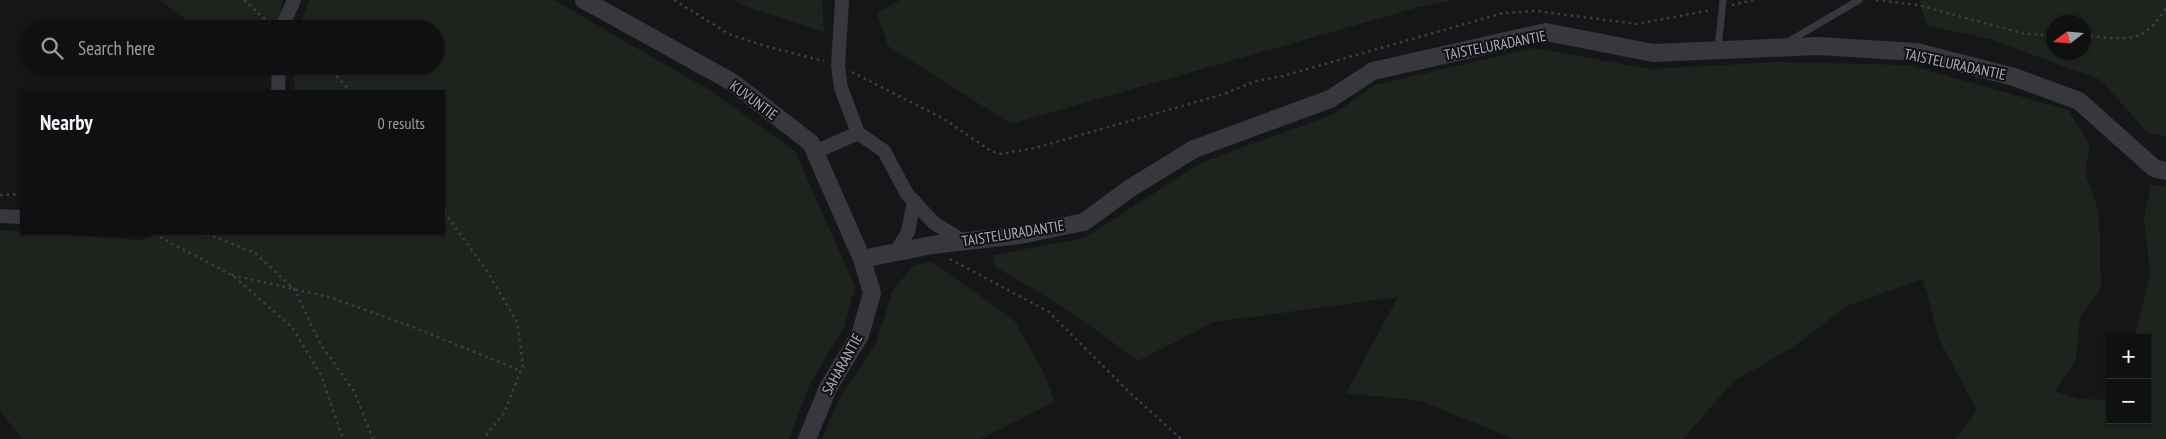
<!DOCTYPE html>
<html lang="en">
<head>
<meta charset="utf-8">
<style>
	body { margin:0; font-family:"PT Sans Narrow",sans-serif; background:#19191c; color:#f1f3f6 }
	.controls { position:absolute; right:15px; bottom:15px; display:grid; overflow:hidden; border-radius:0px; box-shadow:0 1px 4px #0004 }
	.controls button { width:45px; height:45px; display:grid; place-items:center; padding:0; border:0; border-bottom:1px solid #303033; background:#101013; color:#f1f3f6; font:25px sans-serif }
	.compass { position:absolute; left:2046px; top:15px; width:45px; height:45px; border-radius:50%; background:#101013; box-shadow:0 1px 4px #0004; rotate:254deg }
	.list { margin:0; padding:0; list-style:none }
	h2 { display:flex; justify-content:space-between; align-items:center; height:65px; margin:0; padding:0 20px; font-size:21px }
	h2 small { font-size:16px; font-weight:400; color:#9c9da0 }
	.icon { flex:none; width:28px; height:28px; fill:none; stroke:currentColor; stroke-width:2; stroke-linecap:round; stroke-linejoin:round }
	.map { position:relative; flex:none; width:2166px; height:439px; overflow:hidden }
	.search { position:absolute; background:#101013; box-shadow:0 1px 4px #0004; left:20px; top:20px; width:425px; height:55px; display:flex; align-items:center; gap:12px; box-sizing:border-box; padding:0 18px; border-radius:28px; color:#9c9da0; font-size:19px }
	.panel { position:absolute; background:#101013; box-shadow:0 1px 4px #0004; left:20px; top:90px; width:425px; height:145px; border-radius:0px }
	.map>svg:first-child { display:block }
</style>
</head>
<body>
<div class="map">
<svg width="2166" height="439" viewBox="0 0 2166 439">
	<rect width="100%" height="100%" fill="#161619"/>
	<path fill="#1c241d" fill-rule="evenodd" d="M160,0H283L275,29H194L191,23Z
		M310,0H554L709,90L795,151L855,287L844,327L809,386L789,439H22L0,411V230L21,231V234H58L141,240L159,234H444V91H294L295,66H436V29H298Z
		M733,0H822L824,32L747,7Z
		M900,0H1453L1415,8L1011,124L888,46L877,13Z
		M1919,0H2166V136L2148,133L2101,80L1990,39L1927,26ZM2054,22H2084V52H2054Z
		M1534,48L1651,69L1778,62L1908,65L2068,110L2090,144L2085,173L2099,212L2101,288L2080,318L2075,362L2054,391L2078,399L2110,400V420H2147V338H2134L2150,276L2144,217L2151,184L2166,187V439H1955L1977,411L1939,339L1923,279L1847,306L1792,348L1734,381L1683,439H1514L1421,401L1346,393L1398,297L1214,322L1138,361C1091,326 1046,294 995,267L993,255L1085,238L1200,163L1332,115L1375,85Z
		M932,262L1014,320L1047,379L1054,402L981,439H822L838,401L875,345L893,290L914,265Z"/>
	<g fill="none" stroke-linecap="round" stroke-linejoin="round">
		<path stroke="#3d3f45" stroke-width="2.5" stroke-dasharray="2.5 4" stroke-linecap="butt" d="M244,0L269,23
			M674,0L729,34L765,46L824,61
			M1876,0L1918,5L2025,34L2054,35
			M1732,5L1754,0
			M2084,36C2125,38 2142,47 2166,8
			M328,66L350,91
			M852,72L944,119L991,151L1001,154L1035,148L1224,94L1256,81L1283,76L1503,13L1536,11L1637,24L1712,10
			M0,195L21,194
			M444,212L487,271L517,322L523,365L504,413L483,439
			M154,234L232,275L292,327L321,375L343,439
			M207,234L255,253L295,290L321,345L354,391L373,439
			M950,259L1049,312L1128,391L1181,439
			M232,275L329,297L413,327L521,371"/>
		<path stroke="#37383e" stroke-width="7" d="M1786,43L1859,0
			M1718,49L1723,0"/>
		<path stroke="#37383e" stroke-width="14" d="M842,0L838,66L841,88L858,133
			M281,29L294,0
			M278,91L279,66
			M858,133L884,151L907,194L934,223L963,241
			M815,152L858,133
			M0,216L21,217
			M896,252L908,232L914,201"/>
		<path stroke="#37383e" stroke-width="18" d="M584,0L732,82L811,143L862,259L872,293L860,335L828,388L807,439
			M862,259L932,245L1020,235L1084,222L1129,189L1194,149L1330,99L1373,71L1546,32L1653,53L1818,46L1917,52L2014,77L2079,101L2154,168L2166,171"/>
	</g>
	<g text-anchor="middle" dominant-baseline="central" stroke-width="4" stroke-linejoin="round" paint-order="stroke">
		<g font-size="15" fill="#a7adba" stroke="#111114">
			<text transform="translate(1495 45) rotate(-11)">TAISTELURADANTIE</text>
			<text transform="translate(1955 64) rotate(12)">TAISTELURADANTIE</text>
			<text transform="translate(754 100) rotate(37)">KUVUNTIE</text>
			<text transform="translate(1013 233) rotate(-9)">TAISTELURADANTIE</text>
			<text transform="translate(842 364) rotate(-61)">SAHARANTIE</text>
		</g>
	</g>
</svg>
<div class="controls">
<button>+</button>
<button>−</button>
</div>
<svg class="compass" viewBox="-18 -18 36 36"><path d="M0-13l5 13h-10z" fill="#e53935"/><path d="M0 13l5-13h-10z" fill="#9c9da0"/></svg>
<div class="search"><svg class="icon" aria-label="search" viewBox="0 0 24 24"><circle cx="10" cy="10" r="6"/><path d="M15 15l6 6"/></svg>Search here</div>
<section class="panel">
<h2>Nearby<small>0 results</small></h2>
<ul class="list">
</ul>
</section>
</div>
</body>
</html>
